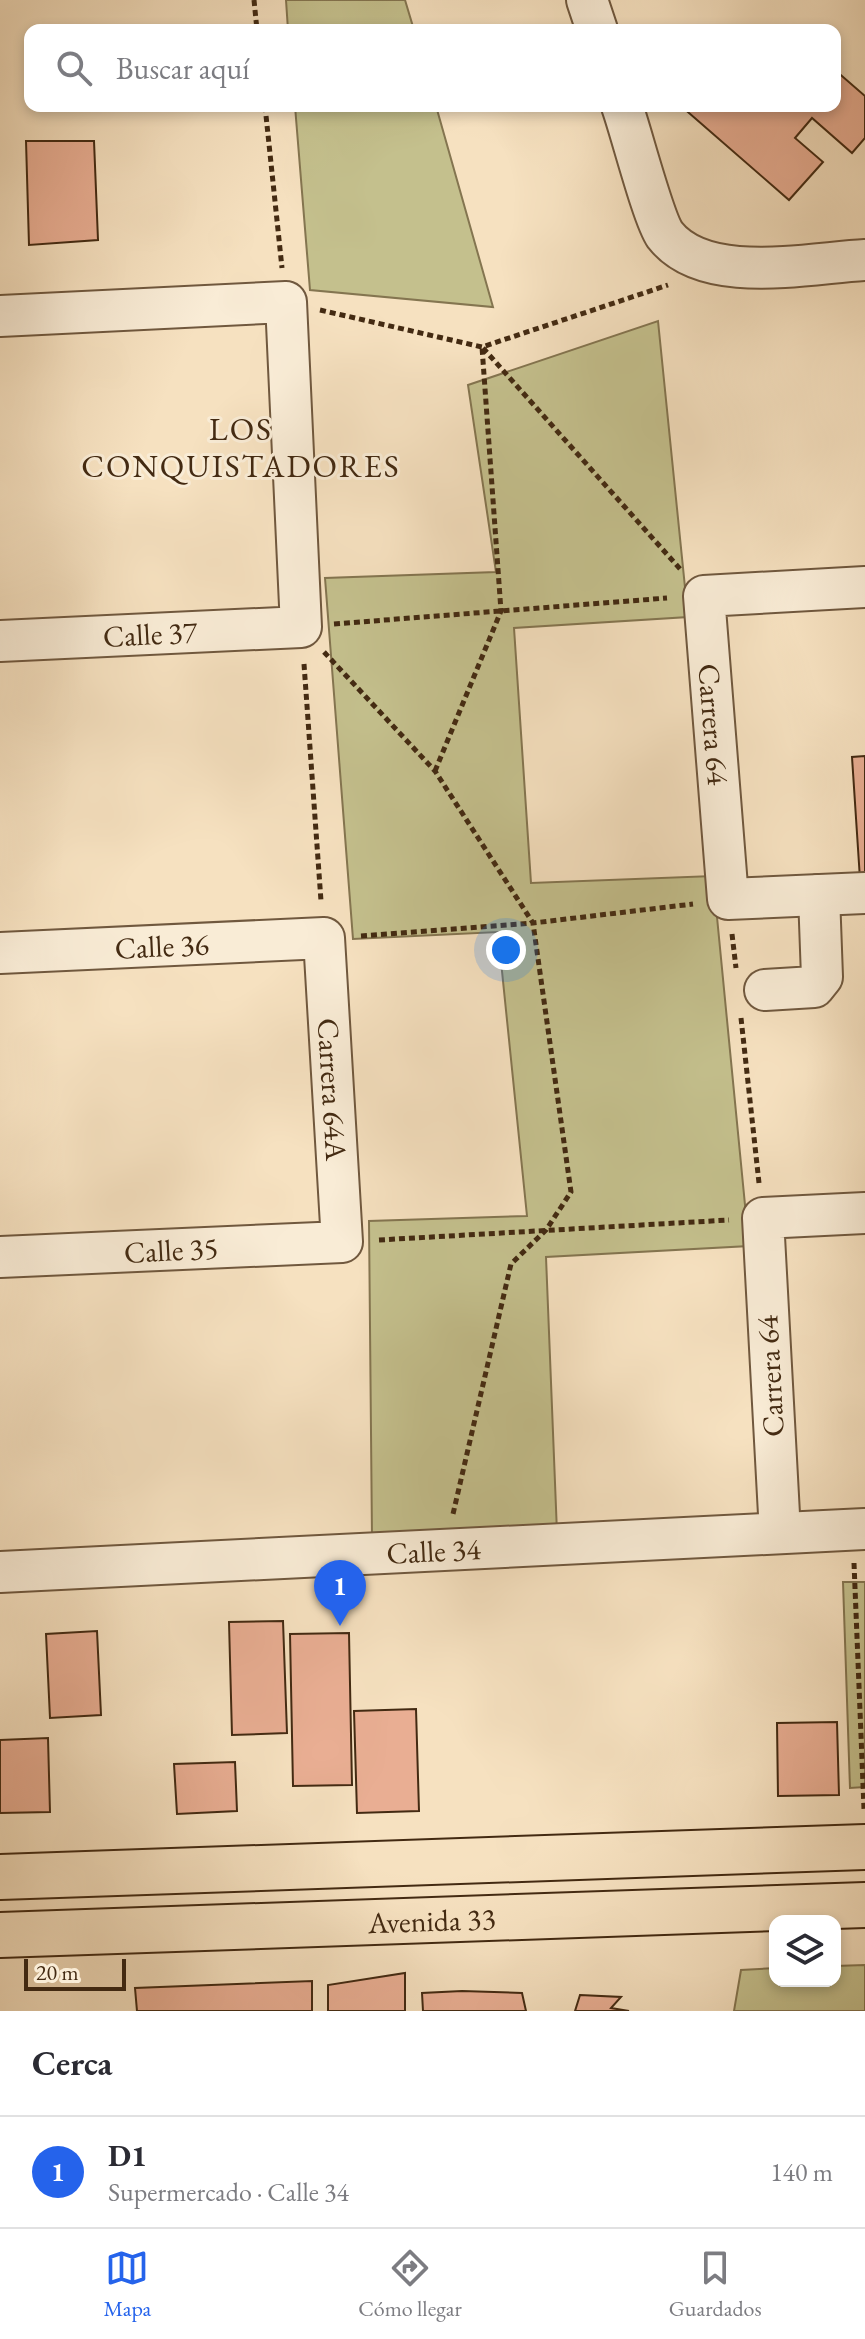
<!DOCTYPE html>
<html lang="es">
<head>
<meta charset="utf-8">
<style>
	body { margin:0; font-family:"EB Garamond",serif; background:#f2f2f3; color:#2b2b33 }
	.controls { position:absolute; right:24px; bottom:24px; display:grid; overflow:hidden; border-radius:16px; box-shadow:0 4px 12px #0003 }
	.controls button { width:72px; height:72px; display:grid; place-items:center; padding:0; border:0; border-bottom:2px solid #e1e1e2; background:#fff; color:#2b2b33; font:40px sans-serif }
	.scale { position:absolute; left:24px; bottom:20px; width:102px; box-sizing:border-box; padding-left:8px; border:4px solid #432a12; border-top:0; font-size:22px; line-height:28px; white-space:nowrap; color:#432a12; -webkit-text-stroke:6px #f9ecd6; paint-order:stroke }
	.you { position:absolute; left:506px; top:950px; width:28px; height:28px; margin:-20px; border:6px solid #fff; border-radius:50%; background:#1a73e8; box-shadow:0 0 0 12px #1a73e833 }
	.badge { display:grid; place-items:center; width:52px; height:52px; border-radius:50%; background:#2563eb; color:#fff; font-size:26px; font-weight:700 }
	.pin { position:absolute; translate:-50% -66px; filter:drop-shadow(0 2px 4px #0008) }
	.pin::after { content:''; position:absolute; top:42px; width:28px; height:24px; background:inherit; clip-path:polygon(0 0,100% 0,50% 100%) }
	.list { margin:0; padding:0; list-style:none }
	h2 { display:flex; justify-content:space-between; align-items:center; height:104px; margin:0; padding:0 32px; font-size:34px }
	h2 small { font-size:26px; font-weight:400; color:#7c7c81 }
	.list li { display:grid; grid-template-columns:52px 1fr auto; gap:24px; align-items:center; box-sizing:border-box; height:112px; padding:0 32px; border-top:2px solid #e1e1e2 }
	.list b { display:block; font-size:30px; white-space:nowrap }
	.list p { margin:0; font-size:26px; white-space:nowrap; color:#7c7c81 }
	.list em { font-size:26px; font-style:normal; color:#7c7c81 }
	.icon { flex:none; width:44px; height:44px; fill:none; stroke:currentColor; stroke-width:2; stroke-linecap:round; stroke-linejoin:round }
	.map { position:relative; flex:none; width:865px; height:2011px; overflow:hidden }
	.search { position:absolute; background:#fff; box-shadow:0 4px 12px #0003; left:24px; right:24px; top:24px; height:88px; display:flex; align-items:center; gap:20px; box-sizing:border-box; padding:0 28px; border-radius:16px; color:#7c7c81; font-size:30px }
	.sheet { height:216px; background:#fff }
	nav { display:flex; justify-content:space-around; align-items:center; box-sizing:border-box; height:112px; border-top:2px solid #e1e1e2; background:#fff; font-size:22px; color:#7c7c81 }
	nav a { display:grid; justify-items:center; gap:4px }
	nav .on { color:#2563eb }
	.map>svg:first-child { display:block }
</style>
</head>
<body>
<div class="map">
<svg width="865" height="2011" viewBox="0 0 865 2011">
	<rect width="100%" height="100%" fill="#f6e1c0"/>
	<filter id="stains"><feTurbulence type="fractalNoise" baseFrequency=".0025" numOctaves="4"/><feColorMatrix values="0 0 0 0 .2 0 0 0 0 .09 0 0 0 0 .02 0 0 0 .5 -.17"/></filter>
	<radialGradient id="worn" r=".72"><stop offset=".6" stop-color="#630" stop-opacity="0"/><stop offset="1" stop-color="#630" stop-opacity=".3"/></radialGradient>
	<path fill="#c4c08d" stroke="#847550" stroke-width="2" d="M286,0H405L414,30H288Z
		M295,106H436L493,307L310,290Z
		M658,321L688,617L514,628L531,883L713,876L749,1246L546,1257L557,1533L372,1538L369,1221L527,1216L498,932L353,939L325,578L496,572L468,385Z
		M843,1582H865V1787L850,1788Z
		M865,1965V2011H734L741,1970L775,1968V1981H835V1966Z"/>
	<path fill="#e9ae93" stroke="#432a12" stroke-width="2" d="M835,70L865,96V138L852,153L812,118L795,138L823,162L789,200L681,106H835Z
		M26,141H94L98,240L29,245Z
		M865,756V879H860L852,757Z
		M283,1621L287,1733L232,1735L229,1622Z
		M97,1631L101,1715L50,1718L46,1634Z
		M349,1633L352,1785L293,1786L290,1634Z
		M416,1709L419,1811L357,1813L354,1711Z
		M837,1722L839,1795L778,1796L777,1723Z
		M48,1738L50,1812L0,1813V1740Z
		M235,1762L237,1811L177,1814L174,1764Z
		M405,1973V2011H328V1985Z
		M312,1981V2011H137L135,1988Z
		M462,1991L522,1993L526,2011H423L422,1993Z
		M580,1995L621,1997L611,2008L629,2011H575Z"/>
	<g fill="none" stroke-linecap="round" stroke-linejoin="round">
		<g stroke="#70583e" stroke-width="44">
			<g id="minor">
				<path d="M587,0L597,30"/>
				<path d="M622,106C631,131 653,218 665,235C705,286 808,263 865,260"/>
				<path d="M0,316L286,302L301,627L0,641"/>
				<path id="s1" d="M865,587L704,596L728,899L865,893"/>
				<path id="s2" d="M0,953L324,938L342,1242L0,1257"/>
				<path d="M765,990L814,987L822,977L819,895"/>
				<path d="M780,1533L763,1218L865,1213"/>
				<path id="s3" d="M0,1572L865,1529"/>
			</g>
		</g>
		<g stroke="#432a12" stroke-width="48">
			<g id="major">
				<path d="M0,1877L865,1847"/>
				<path id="s4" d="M0,1935L865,1905"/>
			</g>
		</g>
		<path stroke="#432a12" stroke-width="5" stroke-dasharray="6 4" stroke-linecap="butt" d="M254,0L257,30
			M265,106L282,268
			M320,310L482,347L668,285
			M483,348L681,570
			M334,624L667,598
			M324,652L435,771L533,923L571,1192L546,1230L511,1264L453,1514
			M304,664L321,901
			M435,771L501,611L482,347
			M732,934L736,968
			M361,936L533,923L693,904
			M741,1018L759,1183
			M379,1240L729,1220
			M854,1563L864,1809"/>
		<use href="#minor" stroke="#f9ecd6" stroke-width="40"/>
		<use href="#major" stroke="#f6e1c0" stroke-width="44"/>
	</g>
	<g text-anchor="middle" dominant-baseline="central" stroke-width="6" stroke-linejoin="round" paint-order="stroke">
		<g font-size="30" fill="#432a12" stroke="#f9ecd6">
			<text transform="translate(150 634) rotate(-3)">Calle 37</text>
			<text stroke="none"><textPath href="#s1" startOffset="290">Carrera 64</textPath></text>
			<text stroke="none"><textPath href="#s2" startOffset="162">Calle 36</textPath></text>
			<text stroke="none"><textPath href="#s2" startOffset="476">Carrera 64A</textPath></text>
			<text transform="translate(171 1250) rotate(-3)">Calle 35</text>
			<text transform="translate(770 1376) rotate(-93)">Carrera 64</text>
			<text stroke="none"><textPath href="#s3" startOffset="434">Calle 34</textPath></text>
			<text stroke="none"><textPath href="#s4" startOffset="432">Avenida 33</textPath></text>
		</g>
		<g font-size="32" letter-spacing="2" fill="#432a12" stroke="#f9ecd6">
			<text x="241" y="429">LOS<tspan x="241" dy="37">CONQUISTADORES</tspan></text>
		</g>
	</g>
	<rect width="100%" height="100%" filter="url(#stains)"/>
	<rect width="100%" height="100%" fill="url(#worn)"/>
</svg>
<div class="controls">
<button><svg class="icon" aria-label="layers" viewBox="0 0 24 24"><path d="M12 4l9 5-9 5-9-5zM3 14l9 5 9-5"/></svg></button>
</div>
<div class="scale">20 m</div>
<div class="you"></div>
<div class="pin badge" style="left:340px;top:1626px">1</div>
<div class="search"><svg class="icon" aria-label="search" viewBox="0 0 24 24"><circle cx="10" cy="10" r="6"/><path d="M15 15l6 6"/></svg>Buscar aquí</div>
</div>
<section class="sheet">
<h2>Cerca<small></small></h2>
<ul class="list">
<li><span class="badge">1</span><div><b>D1</b><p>Supermercado · Calle 34</p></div><em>140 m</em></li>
</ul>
</section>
<nav>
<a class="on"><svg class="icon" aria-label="map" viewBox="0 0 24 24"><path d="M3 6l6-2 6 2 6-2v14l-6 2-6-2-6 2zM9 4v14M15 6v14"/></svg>Mapa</a>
<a><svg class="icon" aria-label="directions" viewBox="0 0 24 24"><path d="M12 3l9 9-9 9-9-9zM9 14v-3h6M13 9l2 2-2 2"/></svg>Cómo llegar</a>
<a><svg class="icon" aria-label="saved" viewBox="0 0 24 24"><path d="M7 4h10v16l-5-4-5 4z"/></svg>Guardados</a>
</nav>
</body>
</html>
